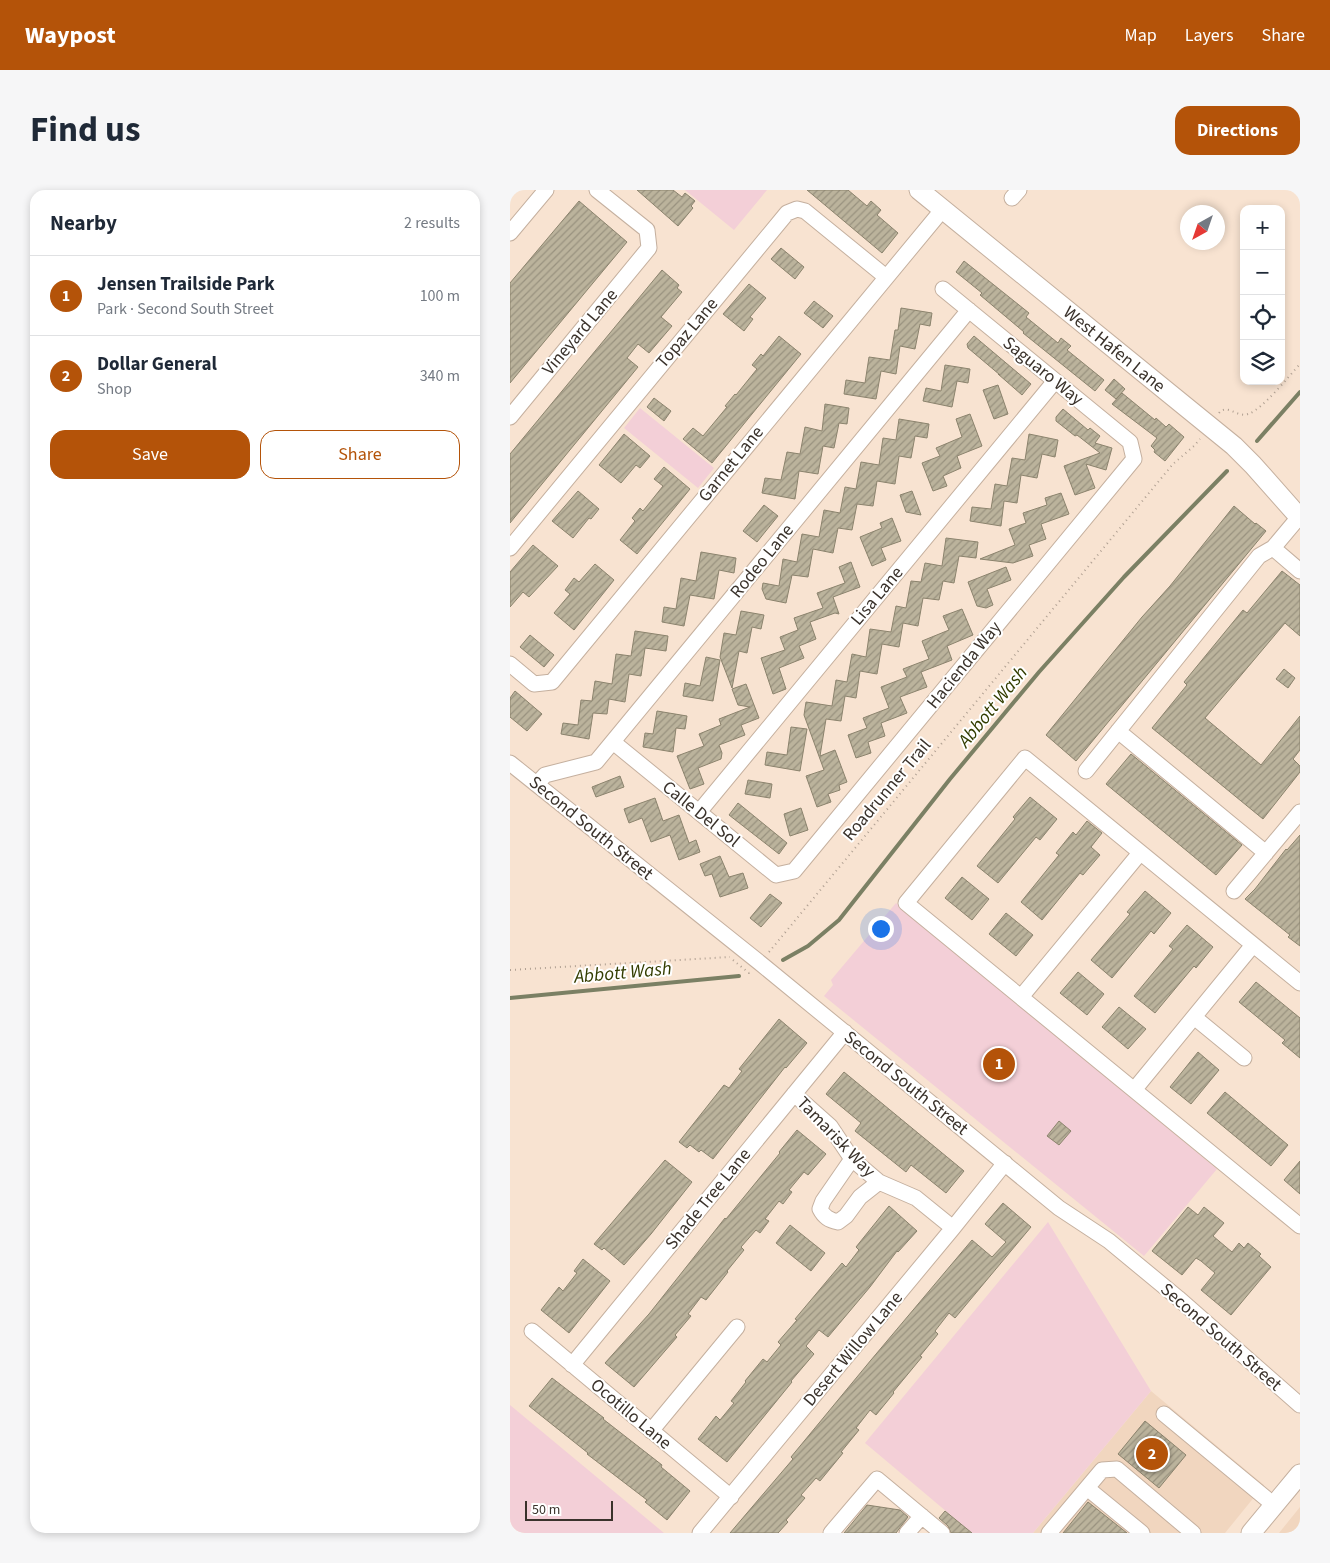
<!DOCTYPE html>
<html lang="en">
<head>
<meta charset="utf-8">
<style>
	body { margin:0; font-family:"Source Sans 3",sans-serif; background:#f6f6f7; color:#1f2937 }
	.controls { position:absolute; right:15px; top:15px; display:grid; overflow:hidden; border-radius:10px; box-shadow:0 2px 8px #0003 }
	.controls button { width:45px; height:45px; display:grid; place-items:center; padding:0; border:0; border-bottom:1px solid #e0e1e3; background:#fff; color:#1f2937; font:25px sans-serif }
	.compass { position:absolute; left:670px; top:15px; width:45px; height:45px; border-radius:50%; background:#fff; box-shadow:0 2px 8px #0003; rotate:220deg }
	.scale { position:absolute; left:15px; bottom:12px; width:88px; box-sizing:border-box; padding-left:5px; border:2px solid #3a322b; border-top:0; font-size:14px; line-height:18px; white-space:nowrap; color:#3a322b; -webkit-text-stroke:4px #fff; paint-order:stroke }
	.you { position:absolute; left:370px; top:738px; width:18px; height:18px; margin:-12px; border:4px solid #fff; border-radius:50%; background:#1a73e8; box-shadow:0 0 0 8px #1a73e833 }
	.badge { display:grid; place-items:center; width:32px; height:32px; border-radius:50%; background:#b45309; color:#fff; font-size:16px; font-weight:700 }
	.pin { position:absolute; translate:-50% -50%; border:2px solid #fff; box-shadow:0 1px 5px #0006 }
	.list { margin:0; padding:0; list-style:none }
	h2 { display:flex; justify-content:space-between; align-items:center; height:65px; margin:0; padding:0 20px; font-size:21px }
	h2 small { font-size:16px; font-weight:400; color:#747a83 }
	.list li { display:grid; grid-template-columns:32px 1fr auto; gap:15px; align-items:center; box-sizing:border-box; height:80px; padding:0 20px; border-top:1px solid #e0e1e3 }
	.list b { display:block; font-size:19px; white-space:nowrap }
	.list p { margin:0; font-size:16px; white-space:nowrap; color:#747a83 }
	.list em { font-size:16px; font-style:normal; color:#747a83 }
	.actions { display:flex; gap:10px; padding:15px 20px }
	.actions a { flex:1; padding:11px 0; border:1px solid #b45309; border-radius:15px; text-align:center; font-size:18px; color:#b45309 }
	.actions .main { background:#b45309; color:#fff }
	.icon { flex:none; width:28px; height:28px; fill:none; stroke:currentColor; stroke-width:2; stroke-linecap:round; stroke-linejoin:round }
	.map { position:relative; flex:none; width:790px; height:1343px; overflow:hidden; border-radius:15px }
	header { display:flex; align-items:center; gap:30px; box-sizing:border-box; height:70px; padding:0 25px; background:#b45309; color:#fff }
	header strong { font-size:24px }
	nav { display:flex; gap:28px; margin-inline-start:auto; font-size:18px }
	.intro { display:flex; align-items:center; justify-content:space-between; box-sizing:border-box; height:120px; padding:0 30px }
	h1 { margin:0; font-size:35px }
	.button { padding:12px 22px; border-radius:15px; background:#b45309; color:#fff; font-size:18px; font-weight:700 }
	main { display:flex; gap:30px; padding:0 30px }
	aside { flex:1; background:#fff; border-radius:15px; box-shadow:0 2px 8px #0003 }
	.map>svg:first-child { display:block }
</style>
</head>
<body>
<header>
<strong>Waypost</strong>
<nav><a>Map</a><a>Layers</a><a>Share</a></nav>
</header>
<div class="intro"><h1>Find us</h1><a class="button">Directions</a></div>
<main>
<aside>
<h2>Nearby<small>2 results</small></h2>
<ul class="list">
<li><span class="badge">1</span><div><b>Jensen Trailside Park</b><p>Park · Second South Street</p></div><em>100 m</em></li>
<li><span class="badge">2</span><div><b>Dollar General</b><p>Shop</p></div><em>340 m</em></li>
</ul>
<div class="actions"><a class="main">Save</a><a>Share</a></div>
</aside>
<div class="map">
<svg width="790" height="1343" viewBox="0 0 790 1343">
	<defs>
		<pattern id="building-hatch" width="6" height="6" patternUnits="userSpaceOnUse" patternTransform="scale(1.25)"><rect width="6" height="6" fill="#bbb39c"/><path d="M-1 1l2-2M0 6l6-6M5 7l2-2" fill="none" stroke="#99927f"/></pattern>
	</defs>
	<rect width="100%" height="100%" fill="#f8e3d1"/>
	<path fill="#f1d6bf" d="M641,1201L754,1295L715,1343H523Z
		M790,1317V1343H769Z"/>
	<path fill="#f3cfd7" d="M175,0H257L224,40Z
		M130,218L204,278L188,298L114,238Z
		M386,713L707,979L634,1066L314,806L323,795L321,790Z
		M538,1032L641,1201L523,1343H462L355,1253Z
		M0,1215L154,1343H0Z"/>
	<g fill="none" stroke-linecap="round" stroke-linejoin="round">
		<path stroke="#7b8064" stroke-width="4" d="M747,251L790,202
			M273,770L298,756L329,730L440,589L529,482L614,387L717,281
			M0,808L229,786"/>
	</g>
	<path fill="url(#building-hatch)" stroke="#8b836d" d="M127,0H163L172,7L175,3L185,11L181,16L183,18L168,36Z
		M297,0H338L357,16L361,11L371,20L367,25L388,43L372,63Z
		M69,11L117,52L0,193V93Z
		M271,58L294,77L285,89L261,69Z
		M454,71L519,123L516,127L548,153L551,148L561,156L557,160L594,190L585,201L513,143L514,142L470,105L472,103L446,82Z
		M152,80L169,95L167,98L172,102L151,127L162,136L139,163L128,154L117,168L128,177L0,333V264Z
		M239,94L256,108L240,127L243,129L234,141L213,124Z
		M304,111L323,126L313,138L294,123Z
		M391,118L422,123L420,136L410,134L405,159L390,156L386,184L371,181L366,209L334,204L336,190L355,193L359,167L380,170L385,140H388Z
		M269,146L291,164L202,273L173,249L183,238L193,246L217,217L215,216L225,204L226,205L247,179L242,175L251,164L253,166Z
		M464,146L521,194L512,205L488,184L490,185L458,158L457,154Z
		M435,175L460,179L458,193L447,191L442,217L413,211L416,198L431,201Z
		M604,189L615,199L606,209L595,200Z
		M488,195L498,224L484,229L473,200Z
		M612,203L645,230L646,228L656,237L659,234L674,247L655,271L644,262L645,260L641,256L647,248L602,214Z
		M144,208L161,221L154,231L137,217Z
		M315,214L339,218L337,234L329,233L324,258L313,256L308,284L289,281L285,309L252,303L255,288L271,290L277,262L290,264L295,237L312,241Z
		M553,219L578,240L580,238L590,246L585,253L602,258L596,280L576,274L585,298L565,305L554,276L590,263L567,245L565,246L546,231V227Z
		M460,224L472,256L447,266L451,278L433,286L437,296L423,301L412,273L430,266L426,258L452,247L446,229Z
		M389,229L419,234L417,248L405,246L401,268L389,266L385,294L367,291L363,316L347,314L342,340L328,338L323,363L303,359L298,387L282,385L276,413L256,409L252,399L253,393L269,396L273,369L287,372L292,344L309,347L314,320L330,323L335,297L346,299L351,272L369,275L373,248L386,250Z
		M114,244L140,266L130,278L126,275L111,293L89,275Z
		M519,244L548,250L545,267L532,264L527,288L511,285L507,313L494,311L491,336L460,331L462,317L481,319L485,294L497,296L502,268L515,270Z
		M154,277L180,299L127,364L110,350L125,331L122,328L130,318L133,321L153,296L144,289Z
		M68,301L89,319L81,329L79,328L63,348L42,331Z
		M402,301L411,325L396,322L390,305Z
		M551,303L559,324L531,334L536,349L519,355L523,366L503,373L470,369L505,355L499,339L516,333L513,323L537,315L535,308Z
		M254,315L268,326L247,352L233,341Z
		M724,316L745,334L746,333L756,341L566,571L536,545L632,427L660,396Z
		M382,328L391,351L371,358L376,370L362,376L350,347L372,338L370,333Z
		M436,348L468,352L466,368L449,366L444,393L433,391L429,410L413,408L408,436L393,433L389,457L372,454L367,484L350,481L346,508L335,506L331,531L316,529L310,566L325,560L337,592L329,595L330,600L318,604L321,612L307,617L296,586L314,580L294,525L296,512L322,516L326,490L337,492L342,464L356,467L360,439L381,442L386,416L396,418L401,391L411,392L415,373L432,376Z
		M23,355L48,376L19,407L13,402L0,417V382Z
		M191,362L226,368L224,383L209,380L204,409L180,405L174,436L152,432L154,417L166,419L171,388L186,391Z
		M341,372L350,397L323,407L329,424L325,423L300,432L306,449L289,456L294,468L269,478L276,499L263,504L251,468L275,460L270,447L288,440L284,428L313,418L307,403L335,393L329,377Z
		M85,374L104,390L64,440L44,423L60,404L55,400L64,388L69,392Z
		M496,377L501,390L477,399L483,415L476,418L467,416L458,392Z
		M772,381L790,395V446L775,433L695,528L751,575L790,526V560L783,569L790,576V582L753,629L642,538L677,495L674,492L733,420L737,423Z
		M452,419L463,445L437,456L442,470L411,482L417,497L390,507L397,523L371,533L375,546L358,552L361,563L346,568L338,545L357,538L353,528L379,518L371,497L397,487L393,479L419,469L412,451L439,440L433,426Z
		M231,421L254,425L251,439L242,437L237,463L229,461L222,498L210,467L214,443L226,445Z
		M125,441L158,446L156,461L135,458L131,486L119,484L115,512L99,509L97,524L83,523L79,549L51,544L53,533L68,535L71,510L82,511L85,491L102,494L106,464L121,466Z
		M20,445L44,465L34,477L10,457Z
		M196,467L210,470L203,511L173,506L175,493L190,496Z
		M774,479L785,488L778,498L766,489Z
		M236,494L249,528L231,535L235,545L209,555L212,563L211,569L188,578L194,594L180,599L167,566L194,556L189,544L211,535L209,529L240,517L228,515L222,499Z
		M5,501L32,524L17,541L0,527V508Z
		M147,521L177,526L175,539L166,538L163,562L133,557L135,543L143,544Z
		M281,537L297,539L290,581L255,575L257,562L277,565Z
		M621,564L732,655L706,685L596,594Z
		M110,586L114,597L86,607L82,597Z
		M238,590L262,594L260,608L235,604Z
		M520,607L547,629L530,650L526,647L488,693L467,676L505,629L503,627Z
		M145,608L153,631L169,625L179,653L186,650L190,662L169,670L160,645L141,652L132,628L119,633L114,619Z
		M228,613L277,653L269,664L219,625Z
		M291,618L298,640L280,646L274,624Z
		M577,631L592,643L581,657L590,665L573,685L570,683L532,730L511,712L549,665L546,663L563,642L566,645Z
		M790,645V756L778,747L780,745L735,709L745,699L776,659L777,660Z
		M210,666L219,687L233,683L238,698L210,707L202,684L195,686L190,674Z
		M452,687L479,709L462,730L435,708Z
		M635,701L661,723L644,744L641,741L602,788L581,770L620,724L617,722Z
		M260,704L272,713L251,737L240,728Z
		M496,723L523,745L506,766L479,744Z
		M677,735L703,757L686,778L684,776L645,823L624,806L663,759L659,756Z
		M568,782L594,804L577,825L550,803Z
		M746,792L790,828V868L772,853L775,850L729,812Z
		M609,817L636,839L618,859L592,837Z
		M269,829L297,853L276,878L275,877L203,969L191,960L189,962L180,955L177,958L169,952L214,895L219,898L232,881L229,879Z
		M688,862L709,880L681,914L660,897Z
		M334,882L454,981L436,1003L401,975L396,982L345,941L351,933L316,904Z
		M715,902L778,955L761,976L697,923Z
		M549,931L561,941L549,955L537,946Z
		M287,940L316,964L298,985L294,982L279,1000L282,1002L273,1014L269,1011L255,1029L259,1031L250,1043L246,1040L231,1057L234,1060L217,1081L218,1082L196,1110L191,1107L178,1124L181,1126L165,1145L167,1147L124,1197L95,1173L139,1124L215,1028L216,1029L270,963L269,962Z
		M155,970L182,992L141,1044L114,1075L94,1058L92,1060L84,1054Z
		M790,971V1004L774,990Z
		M493,1013L521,1037L445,1128L439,1123L425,1141L428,1144L410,1166L412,1167L383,1202L384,1203L366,1225L360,1220L346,1238L349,1240L331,1262L333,1263L310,1291L306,1288L291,1305L295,1308L276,1330L278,1332L268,1343H220L283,1269L281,1267L361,1170L462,1050L482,1067L496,1052L475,1034Z
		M379,1016L407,1041L388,1062L387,1061L360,1097L318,1147L309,1140L296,1156L304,1164L281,1191L282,1192L217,1272L188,1249L206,1226L210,1230L224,1213L221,1211L236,1192L235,1191L253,1169L257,1172L271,1155L268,1152L287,1130L285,1129L332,1073L336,1077L349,1060L346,1057Z
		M678,1017L688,1025L694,1017L714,1033L703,1046L722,1062L729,1053L734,1058L738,1053L751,1064L749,1066L761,1077L721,1125L691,1100L705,1083L691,1071L686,1068L672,1085L642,1061Z
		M280,1035L315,1063L301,1081L266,1053Z
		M73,1069L100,1091L59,1143L31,1120L49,1097L53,1101L67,1083L64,1081Z
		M42,1188L94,1228L93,1229L152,1275L151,1277L180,1301L157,1330L135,1312L137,1310L77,1264L78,1263L19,1216Z
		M635,1231L676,1265L649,1298L608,1264Z
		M578,1312L617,1343H553Z
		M357,1315L390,1320L398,1327L386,1343H334Z
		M435,1321L462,1343H441L438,1336L429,1328Z"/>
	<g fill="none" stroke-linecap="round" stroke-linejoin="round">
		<g stroke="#c5b09f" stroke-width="17">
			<path id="minor" d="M502,8L509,0
				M0,43L36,0
				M0,227L139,58L137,40L87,0
				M0,358L277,23L287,19L295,21L376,87
				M763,358L790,381
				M0,474L24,494L42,492L433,19
				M608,541L756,663
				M103,552L266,685L284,681L624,269L620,252L433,99
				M0,573L250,773L549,1018L599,1051L668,1108L790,1215
				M576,581L749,366L763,358L789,327
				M27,594L35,585L86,572L459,120
				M189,622L545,191
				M724,701L790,622
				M790,793L515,568L396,713L790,1036
				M511,807L630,663
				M684,827L734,868
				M624,900L743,755
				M284,904L320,936L342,969L369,992L406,1008L443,1038
				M342,969L313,1011L310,1019C314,1027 319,1030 328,1032L336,1026L350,1007L369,992
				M22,1141L221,1307
				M62,1175L335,842
				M654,1224L764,1315
				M141,1241L227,1137
				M577,1298L632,1343
				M190,1343L443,1038L495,973
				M321,1343L367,1289L432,1343
				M397,1343L412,1326
				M539,1343L592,1280L607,1279L683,1343"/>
		</g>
		<g stroke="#c5b09f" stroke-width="21">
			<g id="major">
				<path id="s1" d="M409,0L724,256L743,275L790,328"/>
				<path d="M741,1343L790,1284"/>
			</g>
		</g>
		<path stroke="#b0a092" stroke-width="2" stroke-dasharray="1 4" stroke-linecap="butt" d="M709,223C717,213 727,228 738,224C752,220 779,186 790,174
			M259,762L663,274L684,256L690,249
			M223,770L239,783L241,782
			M0,780L220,767"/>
		<use href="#minor" stroke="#fff" stroke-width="15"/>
		<use href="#major" stroke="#fff" stroke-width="19"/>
	</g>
	<g text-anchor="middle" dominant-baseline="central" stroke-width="4" stroke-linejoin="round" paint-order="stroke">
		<g font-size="18" fill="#3a322b" stroke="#fff">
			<text transform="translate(70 142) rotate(-50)">Vineyard Lane</text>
			<text transform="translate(177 143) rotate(-50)">Topaz Lane</text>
			<text stroke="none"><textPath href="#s1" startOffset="252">West Hafen Lane</textPath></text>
			<text transform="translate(533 181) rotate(39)">Saguaro Way</text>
			<text transform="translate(221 274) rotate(-51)">Garnet Lane</text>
			<text transform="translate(252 371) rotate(-51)">Rodeo Lane</text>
			<text transform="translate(367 406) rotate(-50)">Lisa Lane</text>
			<text transform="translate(454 475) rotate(-51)">Hacienda Way</text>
			<text transform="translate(377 600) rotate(-50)">Roadrunner Trail</text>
			<text transform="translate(191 624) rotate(39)">Calle Del Sol</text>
			<text transform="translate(81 638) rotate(39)">Second South Street</text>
			<text transform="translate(396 893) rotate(39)">Second South Street</text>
			<text transform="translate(326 947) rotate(46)">Tamarisk Way</text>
			<text transform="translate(198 1009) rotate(-51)">Shade Tree Lane</text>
			<text transform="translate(711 1147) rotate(41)">Second South Street</text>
			<text transform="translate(343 1159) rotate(-50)">Desert Willow Lane</text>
			<text transform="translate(121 1224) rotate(40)">Ocotillo Lane</text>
		</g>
		<g font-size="19" font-style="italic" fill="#333d00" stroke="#fff">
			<text transform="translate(483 517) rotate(-51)">Abbott Wash</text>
			<text transform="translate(113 783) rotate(-5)">Abbott Wash</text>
		</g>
	</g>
</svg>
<div class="controls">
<button>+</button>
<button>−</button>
<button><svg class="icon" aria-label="locate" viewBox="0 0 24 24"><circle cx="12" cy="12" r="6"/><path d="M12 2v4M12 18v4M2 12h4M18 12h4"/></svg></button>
<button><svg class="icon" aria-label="layers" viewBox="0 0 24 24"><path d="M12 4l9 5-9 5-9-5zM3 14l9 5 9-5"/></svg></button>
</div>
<svg class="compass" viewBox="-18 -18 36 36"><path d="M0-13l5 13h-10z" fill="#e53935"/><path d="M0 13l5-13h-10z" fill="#747a83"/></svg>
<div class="scale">50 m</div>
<div class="you"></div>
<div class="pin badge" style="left:489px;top:874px">1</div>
<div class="pin badge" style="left:642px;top:1264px">2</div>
</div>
</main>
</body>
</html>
